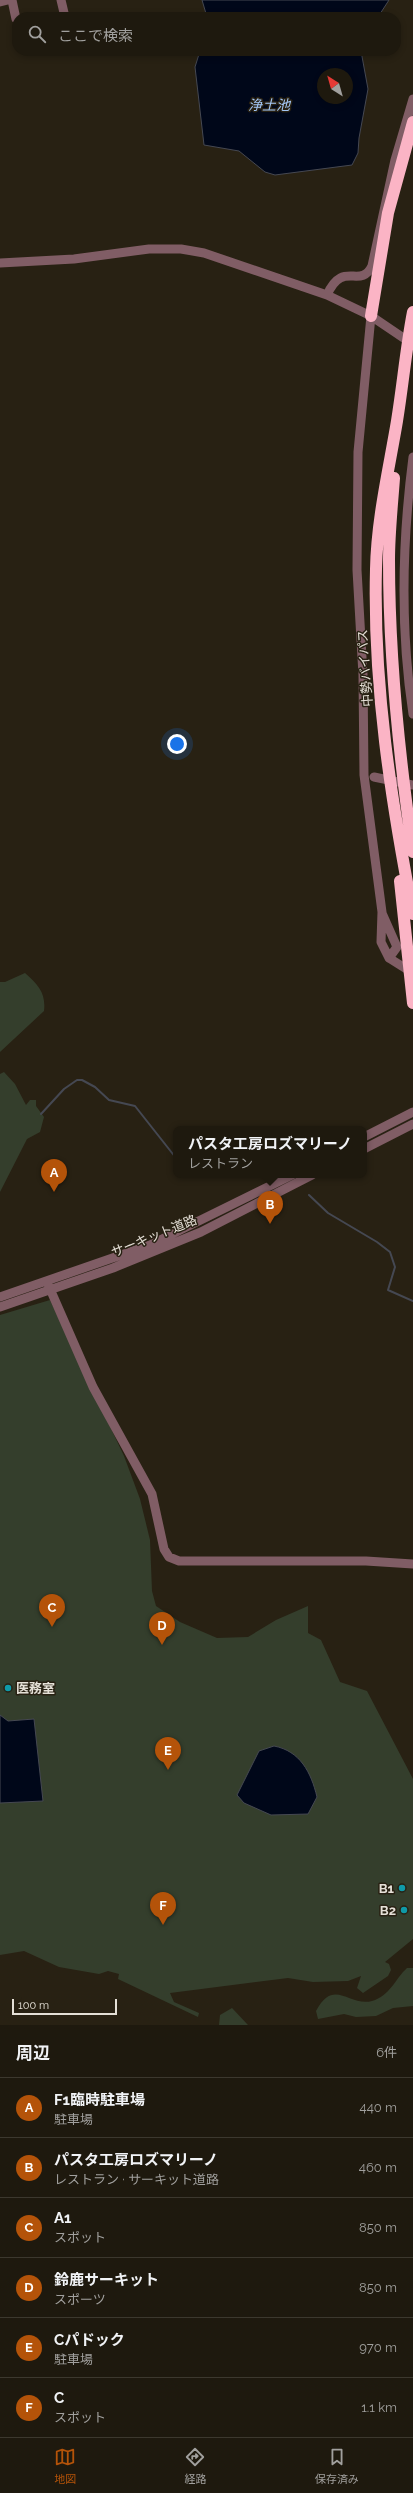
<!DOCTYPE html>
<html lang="ja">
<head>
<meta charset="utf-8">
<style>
	body { margin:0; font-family:Raleway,"Noto Sans JP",sans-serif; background:#262217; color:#f1f3f6 }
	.compass { position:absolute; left:317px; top:68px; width:36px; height:36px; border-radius:50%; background:#1e190e; box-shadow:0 2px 6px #0003; rotate:323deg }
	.scale { position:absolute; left:12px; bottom:10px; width:105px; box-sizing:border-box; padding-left:4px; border:2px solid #e5e0d7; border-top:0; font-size:11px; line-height:14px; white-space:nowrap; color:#e5e0d7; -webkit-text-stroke:3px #282113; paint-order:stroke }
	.you { position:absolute; left:177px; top:744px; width:14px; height:14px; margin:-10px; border:3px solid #fff; border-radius:50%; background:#1a73e8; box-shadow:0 0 0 6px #1a73e833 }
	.badge { display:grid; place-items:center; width:26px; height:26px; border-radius:50%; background:#b45309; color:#fff; font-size:13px; font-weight:700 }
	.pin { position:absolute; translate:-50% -33px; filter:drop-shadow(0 1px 2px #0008) }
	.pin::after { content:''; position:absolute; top:21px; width:14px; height:12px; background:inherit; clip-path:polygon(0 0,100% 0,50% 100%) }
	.popup { position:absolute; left:173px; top:1126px; width:194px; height:52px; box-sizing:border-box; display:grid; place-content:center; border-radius:8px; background:#1e190e; filter:drop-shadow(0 1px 3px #0005); font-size:13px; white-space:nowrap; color:#a1a09e }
	.popup b { font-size:15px; color:#f1f3f6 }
	.popup::after { content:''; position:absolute; left:50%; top:100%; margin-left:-8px; border:8px solid transparent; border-top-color:#1e190e }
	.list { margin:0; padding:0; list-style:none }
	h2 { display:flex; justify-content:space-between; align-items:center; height:52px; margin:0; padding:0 16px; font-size:17px }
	h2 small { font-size:13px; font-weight:400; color:#a1a09e }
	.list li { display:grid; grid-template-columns:26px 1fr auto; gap:12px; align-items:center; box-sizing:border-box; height:60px; padding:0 16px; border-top:1px solid #3c382e }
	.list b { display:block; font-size:15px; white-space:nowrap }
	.list p { margin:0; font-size:13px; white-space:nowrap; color:#a1a09e }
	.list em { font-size:13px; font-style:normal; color:#a1a09e }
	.icon { flex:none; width:22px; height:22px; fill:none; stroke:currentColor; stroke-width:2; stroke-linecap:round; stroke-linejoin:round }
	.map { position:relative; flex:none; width:413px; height:2025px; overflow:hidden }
	.search { position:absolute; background:#1e190e; box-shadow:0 2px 6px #0003; left:12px; right:12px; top:12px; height:44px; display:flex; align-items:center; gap:10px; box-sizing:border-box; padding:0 14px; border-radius:16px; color:#a1a09e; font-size:15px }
	.sheet { height:412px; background:#1e190e }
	nav { display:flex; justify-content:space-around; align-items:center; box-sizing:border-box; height:56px; border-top:1px solid #3c382e; background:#1e190e; font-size:11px; color:#a1a09e }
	nav a { display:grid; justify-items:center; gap:2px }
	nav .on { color:#b45309 }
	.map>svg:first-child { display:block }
</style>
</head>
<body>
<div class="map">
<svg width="413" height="2025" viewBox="0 0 413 2025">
	<rect width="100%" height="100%" fill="#282113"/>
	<path fill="#343e2c" d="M25,973C39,985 46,994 44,1011L0,1052V982H5Z
		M4,1072L15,1084L26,1105L30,1100H36V1106L44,1117L40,1132L27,1139L0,1192V1074Z
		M50,1300L124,1456L140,1499L150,1540L152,1591L156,1606L180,1622L217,1638L248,1637L276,1620L308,1606V1633L321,1640L340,1682L367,1691L413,1779V1939L385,1962L389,1964L391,1970L388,1976L363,1993L357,1988L361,1976L348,1981L313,1982L288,1978L170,1993L174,2002L199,2013L198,2017L118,1979L119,1974L108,1971L99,1974L59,1967L24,1951L0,1955V1315Z
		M407,1968H413V2006L393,2008L376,2016L356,2017L344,2014L318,2019L316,2011C334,1977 349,2007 372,2001C390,1996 395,1979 407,1968Z
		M232,2008L248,2025H219L220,2015Z"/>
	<path fill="#000719" stroke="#454852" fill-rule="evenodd" d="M202,0H389L378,17H207Z
		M200,51H361L368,89L359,138L358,153L352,165L275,175L265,172L239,151L204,145L195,67ZM323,74H347V98H323Z
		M0,1715L8,1721L34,1719L43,1801L0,1803Z
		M274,1746C300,1751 311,1772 317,1797L308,1814L271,1815L244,1803L237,1795L259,1751Z"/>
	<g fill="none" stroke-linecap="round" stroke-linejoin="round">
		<path stroke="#454852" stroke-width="2" d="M41,1114L64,1089L77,1080H82L95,1087L109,1100L135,1106L176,1158
			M309,1195L328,1213L377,1242L390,1252L395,1267L388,1290L413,1301"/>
		<path stroke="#805d65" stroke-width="9" d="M12,0L16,19
			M61,0L65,17
			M0,2L8,0
			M0,263L74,259L149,249H181L204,253L327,295L371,316L411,343
			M327,295C343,259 360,290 372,266L395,160L413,99
			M371,316L358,452L357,570L363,675L364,775L382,912L381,942L389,958L408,970
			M413,457C402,542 400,629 413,714
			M374,777L413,785
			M382,913L397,947L389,958
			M364,1137L413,1112
			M364,1149L413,1124
			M47,1282L93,1387L152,1494L164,1549L169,1557L179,1561H366L413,1564
			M0,1297L150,1245L292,1175
			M0,1307L113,1268L201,1232L312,1175"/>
		<path stroke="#fbb4c5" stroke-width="12" d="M413,312C406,348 403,384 397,421C389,469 377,519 376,569C373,685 391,800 413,914
			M371,316L388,213L413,122
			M394,478C392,506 389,533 389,560C389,658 399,756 413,852
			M400,881L413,1003"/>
	</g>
	<g fill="#0f9aa8" stroke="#282113" stroke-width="1.5">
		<circle cx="8" cy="1688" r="4"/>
		<circle cx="402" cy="1888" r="4"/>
		<circle cx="404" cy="1910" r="4"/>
	</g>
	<g text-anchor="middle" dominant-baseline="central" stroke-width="3" stroke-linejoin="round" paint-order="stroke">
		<g font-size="13" fill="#e5e0d7" stroke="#282113">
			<text transform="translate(365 668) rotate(-94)">中勢バイパス</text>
			<text transform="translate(154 1236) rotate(-22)">サーキット道路</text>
		</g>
		<g font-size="13" font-weight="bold" fill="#e5e0d7" stroke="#282113" text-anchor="end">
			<text x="16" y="1688" text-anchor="start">医務室</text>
			<text x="394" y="1888">B1</text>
			<text x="396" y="1910">B2</text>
		</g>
		<g font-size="14" font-style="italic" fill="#a4c7f6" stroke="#282113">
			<text x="269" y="105">浄土池</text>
		</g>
	</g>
</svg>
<svg class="compass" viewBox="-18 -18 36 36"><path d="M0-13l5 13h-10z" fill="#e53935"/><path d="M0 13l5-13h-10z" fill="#a1a09e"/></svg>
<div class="scale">100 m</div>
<div class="you"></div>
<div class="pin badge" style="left:54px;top:1192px">A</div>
<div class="pin badge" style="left:270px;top:1224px">B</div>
<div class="popup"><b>パスタ工房ロズマリーノ</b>レストラン</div>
<div class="pin badge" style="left:52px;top:1627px">C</div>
<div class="pin badge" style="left:162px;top:1645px">D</div>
<div class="pin badge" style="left:168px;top:1770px">E</div>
<div class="pin badge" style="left:163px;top:1925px">F</div>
<div class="search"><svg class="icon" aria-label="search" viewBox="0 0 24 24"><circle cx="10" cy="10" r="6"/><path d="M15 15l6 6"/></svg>ここで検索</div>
</div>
<section class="sheet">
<h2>周辺<small>6件</small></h2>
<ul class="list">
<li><span class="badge">A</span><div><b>F1臨時駐車場</b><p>駐車場</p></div><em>440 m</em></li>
<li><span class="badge">B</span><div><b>パスタ工房ロズマリーノ</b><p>レストラン · サーキット道路</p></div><em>460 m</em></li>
<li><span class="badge">C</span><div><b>A1</b><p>スポット</p></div><em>850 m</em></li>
<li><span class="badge">D</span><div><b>鈴鹿サーキット</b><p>スポーツ</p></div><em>850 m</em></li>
<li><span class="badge">E</span><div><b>Cパドック</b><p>駐車場</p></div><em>970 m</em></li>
<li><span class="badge">F</span><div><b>C</b><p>スポット</p></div><em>1.1 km</em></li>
</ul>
</section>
<nav>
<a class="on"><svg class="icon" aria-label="map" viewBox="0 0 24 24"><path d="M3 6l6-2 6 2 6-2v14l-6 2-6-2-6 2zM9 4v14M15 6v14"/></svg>地図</a>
<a><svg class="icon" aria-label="directions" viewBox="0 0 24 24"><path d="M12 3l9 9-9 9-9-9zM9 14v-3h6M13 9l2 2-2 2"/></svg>経路</a>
<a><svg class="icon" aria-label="saved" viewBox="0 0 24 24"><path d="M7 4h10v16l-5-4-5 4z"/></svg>保存済み</a>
</nav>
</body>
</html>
